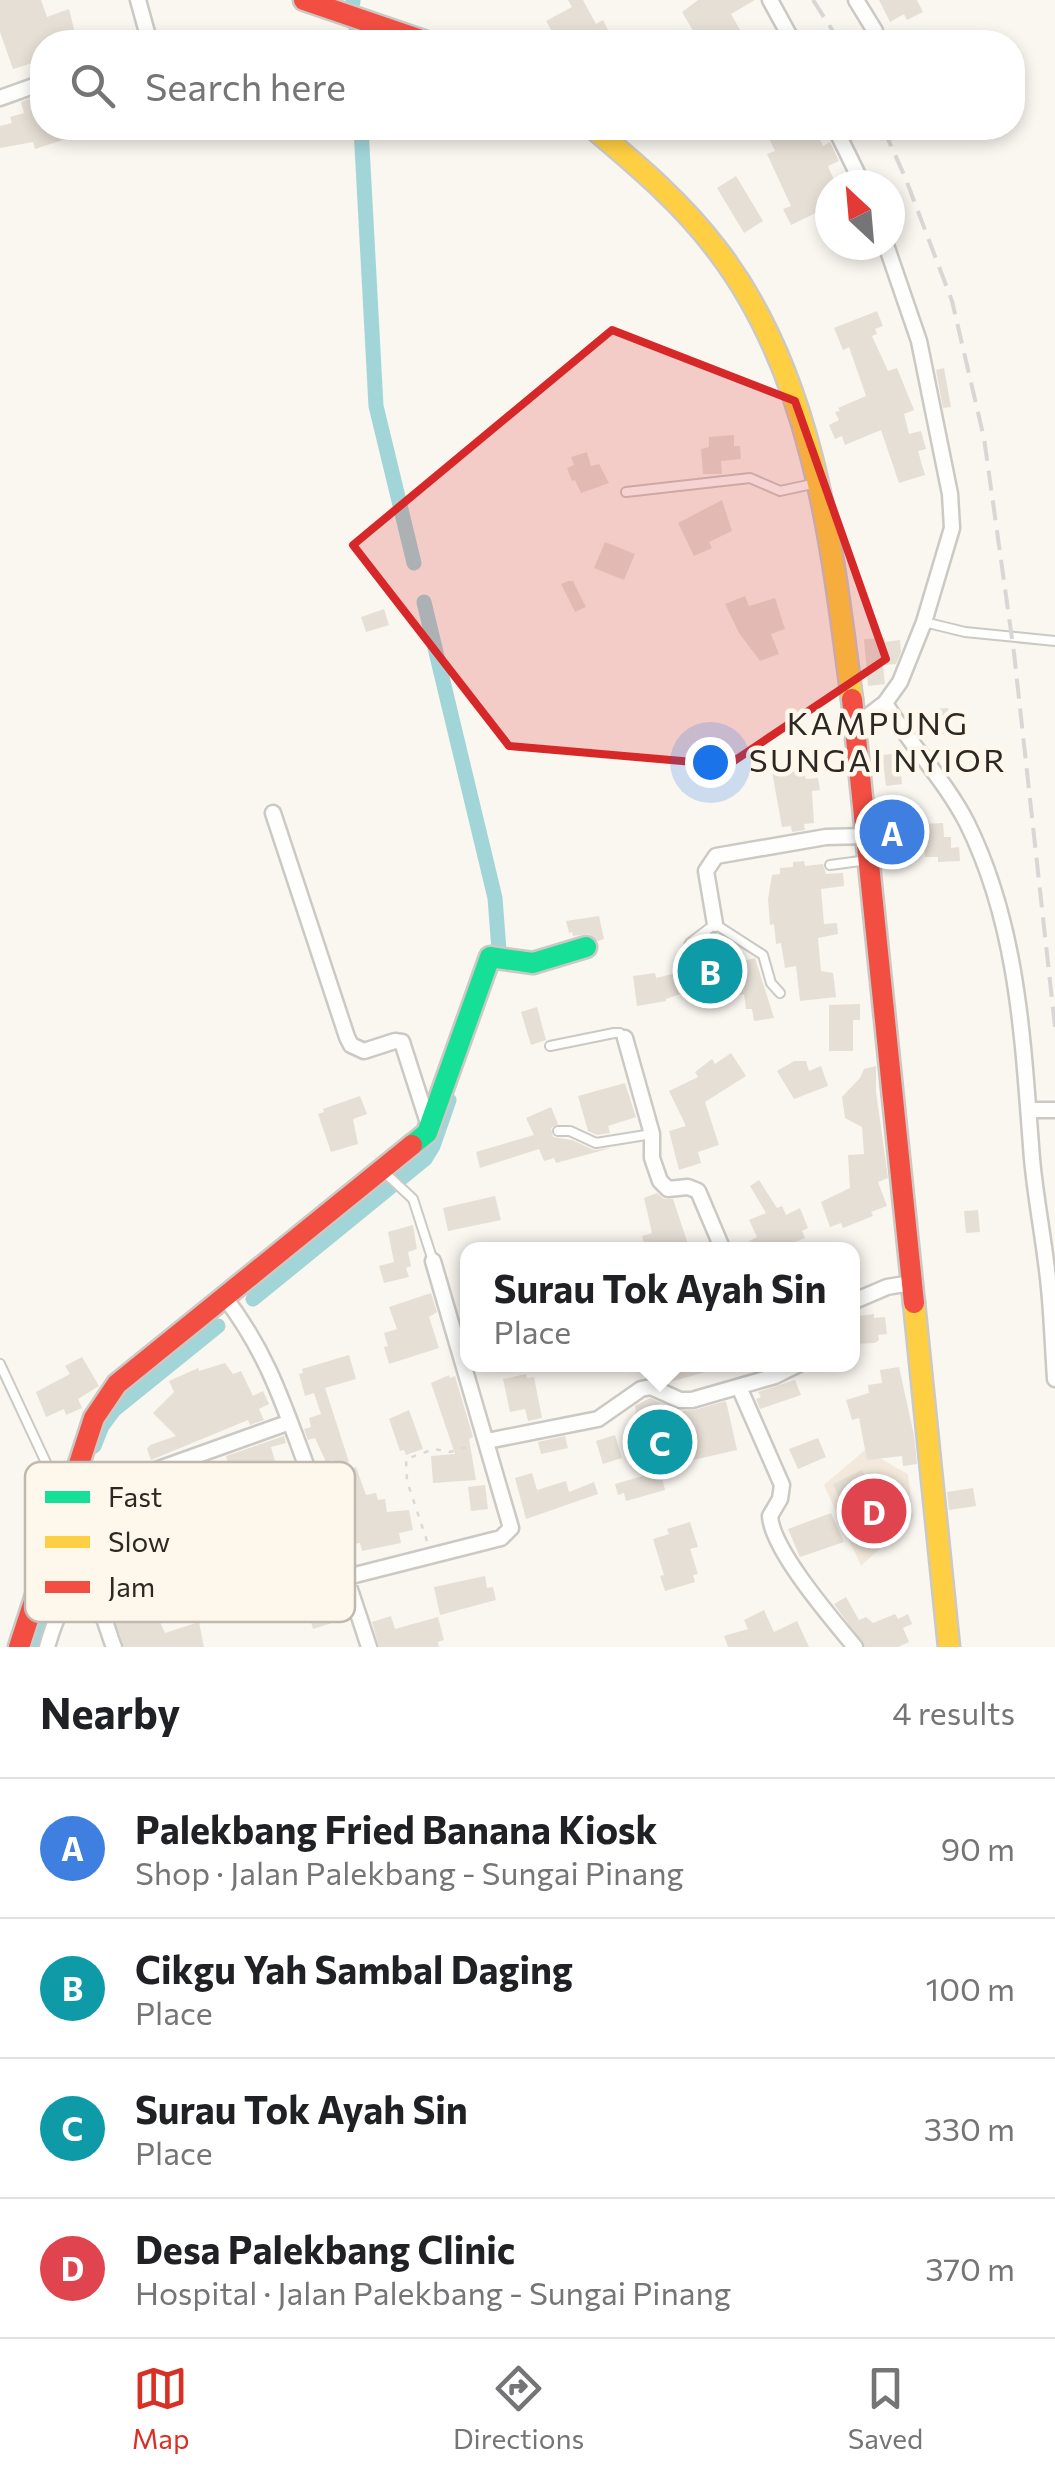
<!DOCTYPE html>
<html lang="en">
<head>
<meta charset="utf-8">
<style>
	body { margin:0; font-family:Commissioner,sans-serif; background:#f6f6f6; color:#202124 }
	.compass { position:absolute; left:815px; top:170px; width:90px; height:90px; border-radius:50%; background:#fff; box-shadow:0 5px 15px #0003; rotate:334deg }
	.you { position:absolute; left:710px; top:762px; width:35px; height:35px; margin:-25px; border:8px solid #fff; border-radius:50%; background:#1a73e8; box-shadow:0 0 0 15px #1a73e833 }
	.badge { display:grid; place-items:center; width:65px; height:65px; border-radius:50%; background:#d93025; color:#fff; font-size:32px; font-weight:700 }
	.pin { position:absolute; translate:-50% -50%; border:5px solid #fff; box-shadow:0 2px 10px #0006 }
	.popup { position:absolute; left:460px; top:1242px; width:400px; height:130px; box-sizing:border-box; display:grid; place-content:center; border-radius:20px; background:#fff; filter:drop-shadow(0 2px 8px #0005); font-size:32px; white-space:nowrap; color:#757577 }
	.popup b { font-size:38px; color:#202124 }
	.popup::after { content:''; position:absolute; left:50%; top:100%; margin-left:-20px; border:20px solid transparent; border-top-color:#fff }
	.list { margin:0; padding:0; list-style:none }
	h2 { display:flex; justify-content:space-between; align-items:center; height:130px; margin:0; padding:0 40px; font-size:42px }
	h2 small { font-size:32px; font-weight:400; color:#757577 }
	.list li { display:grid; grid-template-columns:65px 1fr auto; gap:30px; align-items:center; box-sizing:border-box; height:140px; padding:0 40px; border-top:2px solid #e0e0e0 }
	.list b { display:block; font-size:38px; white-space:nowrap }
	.list p { margin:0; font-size:32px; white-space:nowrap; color:#757577 }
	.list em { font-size:32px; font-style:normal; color:#757577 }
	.icon { flex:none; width:55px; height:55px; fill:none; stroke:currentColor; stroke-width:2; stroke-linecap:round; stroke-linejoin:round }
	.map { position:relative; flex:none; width:1055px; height:1647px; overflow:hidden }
	.search { position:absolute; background:#fff; box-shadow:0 5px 15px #0003; left:30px; right:30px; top:30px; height:110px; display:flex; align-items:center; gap:25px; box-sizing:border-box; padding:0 35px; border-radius:40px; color:#757577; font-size:38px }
	.sheet { height:690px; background:#fff }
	nav { display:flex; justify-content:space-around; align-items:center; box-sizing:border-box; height:140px; border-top:2px solid #e0e0e0; background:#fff; font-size:28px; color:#757577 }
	nav a { display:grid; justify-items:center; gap:5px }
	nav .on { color:#d93025 }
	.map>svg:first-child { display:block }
</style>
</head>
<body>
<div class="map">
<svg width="1055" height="1647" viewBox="0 0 1055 1647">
	<rect width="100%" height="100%" fill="#faf6f0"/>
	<path fill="#f2e9dc" d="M865,1450L908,1474L913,1518L861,1566L824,1485Z"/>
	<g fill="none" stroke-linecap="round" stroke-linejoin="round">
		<path stroke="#a2d5d8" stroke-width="15" d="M353,0V2
			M356,29L357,42
			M361,128L376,406L414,563
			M424,602L495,898L499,950L496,964
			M253,1299L425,1159L433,1146L449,1100
			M94,1446L102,1426L114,1410L218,1326
			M32,1647L83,1483"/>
	</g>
	<path fill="#e6dfd6" d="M0,0H41L47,17L69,9L77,42H42V60L13,69L0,32Z
		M568,0H583L596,24L603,20L614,42H558L546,21L572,7Z
		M698,0H755L731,14L743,35L729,42H708L701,31L695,34L682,12Z
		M879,0H917L923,12L907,20L904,14L890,22Z
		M42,94V128H69L72,137L35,149L33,142L0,148V126L12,123L10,117L24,113L21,102Z
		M764,128H815L823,146L830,142L839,161L828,166L836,185H830V206L791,225L783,209L791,206L767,154L775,151Z
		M736,176L763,221L744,233L717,188Z
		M877,311L883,326L875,329L877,334L872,336L888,371L897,368L914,410L904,414L909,434L921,431L926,449L918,451L925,475L899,483L881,430L845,445L842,436L835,439L829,425L839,420L835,412L840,411L838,408L866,396L849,347L843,350L834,328Z
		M944,368L951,407L943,408L936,370Z
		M734,435V446H740L741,459L721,461L722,474H703L701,449L709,447V437Z
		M587,452L591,466L599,464L609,483L581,493L575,480L572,481L567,468L574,465L571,457Z
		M722,500L732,531L709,542L712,548L694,556L678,523Z
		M605,542L635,554L624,580L594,568Z
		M568,581H573L586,607L575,612L561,584Z
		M745,596L749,606L775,598L785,629L771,634L779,654L760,661L739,633L725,604Z
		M384,609L389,625L366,632L361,617Z
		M885,638V642L900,640L901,652L896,664L883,665L885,684L868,686L864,639Z
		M948,708L951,733L936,735L933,709Z
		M899,753L902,784L886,786L882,755Z
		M786,770V773L803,770L806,779L818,778L820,790L812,791L814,823L804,824L805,830L792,832L791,826L782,827L772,772Z
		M902,823L905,836L882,841L880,827Z
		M943,823L944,837H951V848L959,847L960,861L938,862V857H925L923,824Z
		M804,861L805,866L823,864L826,874L843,873L844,886L821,889L824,924L837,923L838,934L818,938L821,971L833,973L836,997L800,1001L796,966L785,968L781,943L776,944L774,924L770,925L768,899L772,875L780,874V868L793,867V862Z
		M599,916L604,939L598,941L588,934L573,936L572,932L569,933L566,921Z
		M720,939L727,965L755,958L774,1018L754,1021L752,1009H746L744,994L740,995L739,992L698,1003L694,989L666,999V1001L637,1006L633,976L655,973L656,978L696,968V958L710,955L707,942Z
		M860,1004V1020H853V1051H829V1005Z
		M537,1007L546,1040L531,1045L521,1012Z
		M731,1053L746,1076L705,1102L719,1145L698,1152L701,1163L679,1170L669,1131L686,1126L669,1091L698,1077L695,1072L712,1059L715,1064Z
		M794,1061H806L809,1071L821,1066L828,1086L794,1099L777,1071Z
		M876,1066V1092L888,1178L878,1182L887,1206L871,1212L873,1216L843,1228L841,1223L830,1227L821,1202L850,1188L848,1155L864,1154L862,1127L845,1118L842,1097L860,1078L864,1069Z
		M625,1083L636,1117L608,1126L610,1133L597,1135L588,1131L578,1096Z
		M360,1096L367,1114L353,1119L358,1144L331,1152L318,1114L324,1112L323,1109Z
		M551,1107L558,1124L551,1128L553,1137L572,1140L594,1150L611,1148L556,1163L554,1158L544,1161L539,1149L480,1168L476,1152L534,1135L526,1118Z
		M759,1180L777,1208L782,1206L786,1215L800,1208L808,1228L802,1231L805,1238L795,1242L797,1247L733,1250L757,1237L749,1220L766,1213L750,1186Z
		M657,1193L664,1199H673L690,1250H646L642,1236L652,1233L644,1198Z
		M495,1196L501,1220L448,1231L443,1208Z
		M978,1210L980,1232L966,1233L964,1211Z
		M413,1225L417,1249L408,1252L411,1266L406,1268L409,1277L384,1283L379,1266L394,1262L388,1232Z
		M431,1293L437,1312L429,1317L439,1348L389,1364L384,1347L388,1346L384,1333L397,1329L389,1307Z
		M874,1314V1318L885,1317L887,1334L878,1335L879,1340L875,1343L852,1344V1317Z
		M349,1355L356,1379L325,1388L349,1462L335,1467L333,1460L326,1462L315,1438L308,1440L304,1429L311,1427L309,1418L321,1414L314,1393L305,1396L299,1374L303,1373L302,1369Z
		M82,1357L99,1386L78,1399L82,1408L66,1415L64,1409L46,1417L36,1392L70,1374L65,1366Z
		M225,1363L233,1374L241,1371L253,1396L263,1391L269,1404L259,1409L264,1420L250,1425L248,1420L151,1460L147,1449L150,1445L176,1436L153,1413L174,1392L169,1381L198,1368L199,1371Z
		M665,1364H715L716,1369L670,1382Z
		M899,1367L914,1435L917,1464L903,1466L902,1456L867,1460L859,1418L852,1420L846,1400L869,1393L868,1385L882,1383L880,1370Z
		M526,1374L527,1378L534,1377L542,1418L528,1421L525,1409L510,1412L503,1379Z
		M449,1375L450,1378L455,1376L473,1437L469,1439L476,1480L433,1483L431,1456L455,1454L431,1383Z
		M795,1380L801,1395L760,1409L756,1399L761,1397L758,1392Z
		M650,1398L680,1411L694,1410L726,1401L737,1450L654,1469L641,1425L632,1420L636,1411L635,1406Z
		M409,1410L423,1449L406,1455L404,1450L400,1451L389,1419Z
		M615,1435L622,1458L603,1464L596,1441Z
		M284,1436L286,1443L271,1447L279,1475L283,1474L289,1498L305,1492L309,1504L277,1512L276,1506L248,1513L242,1484L234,1487L226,1456Z
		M565,1436L568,1448L541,1454L538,1442Z
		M818,1438L826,1457L798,1469L789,1449Z
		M356,1467L366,1495L376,1493L378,1500L385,1499L387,1512L409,1510L413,1530L399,1533L401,1543L362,1551L360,1543L353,1544L348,1516L339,1517L336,1498L353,1493L345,1470Z
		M862,1470L870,1486L866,1488L880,1519L888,1515L895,1529L872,1539L852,1495L840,1500L833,1484Z
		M660,1471L665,1490L626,1501L624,1493L618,1495L615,1484Z
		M532,1473L537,1490L566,1481L569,1492L594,1482L598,1494L526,1519L515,1478Z
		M485,1485L488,1509L471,1511L468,1487Z
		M973,1488L976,1506L949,1510L947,1492Z
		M133,1492L134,1510L105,1512L104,1494Z
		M831,1513L844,1542L800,1557L788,1529Z
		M138,1519L151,1545L132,1560L165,1633L199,1622L204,1647H124L107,1600L91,1585L83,1583L81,1563L104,1553L98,1544Z
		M690,1522L698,1547L690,1549L698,1574L693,1575L695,1582L665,1591L660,1576L664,1575L653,1539L669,1534L667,1529Z
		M485,1576L487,1588L493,1587L496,1600L440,1615L434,1587Z
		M846,1597L859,1620L866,1617L873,1623L895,1614L898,1619L908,1614L912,1624L903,1628L909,1642L898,1647H865L834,1604Z
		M330,1603L335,1622L313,1629L307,1609Z
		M764,1610L774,1632L797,1621L809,1647H728L724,1636L748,1629L744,1620Z
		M391,1616L395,1629L438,1617L444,1640L438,1642L439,1647H379L372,1622Z"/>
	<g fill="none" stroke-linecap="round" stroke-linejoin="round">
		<g stroke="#ccc9c4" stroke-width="12">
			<path id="lane" d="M626,492L750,478L780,491L817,483
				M924,622L965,632L1055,641
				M830,865L868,860
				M689,959L686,953L690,943L715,924L763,955L771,983L780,993
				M550,1046L614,1033H620L625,1038
				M558,1131H570L596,1143L652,1134
				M384,1172L413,1199L433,1261
				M0,1364L63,1499"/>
		</g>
		<g stroke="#ccc9c4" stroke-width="19">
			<path id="street" d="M138,0L148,36L144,42
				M770,0L793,42
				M856,0L875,31
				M0,98L42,83
				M835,128L863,185
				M885,703C910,745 945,780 967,823C1019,928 1023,1044 1032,1159C1036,1202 1045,1245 1049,1288C1052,1318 1053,1349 1055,1379
				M856,725L885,703L900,682L924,622L952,528L950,494L919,341L886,245
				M273,813L347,1037L351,1045L364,1051L395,1041L402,1042L429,1126
				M715,924L706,871L716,856L826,837L866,836
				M625,1038L652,1134V1158L660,1181L668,1189L688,1187L698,1191L723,1250
				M1030,1110H1055
				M223,1295C268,1353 284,1406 309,1473C330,1531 350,1588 369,1647
				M852,1302L887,1287L911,1283
				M739,1387L782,1485L780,1499L770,1516C772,1550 832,1619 855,1647
				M487,1441L598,1419L641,1389L651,1387L680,1400H692L775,1376L799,1364
				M156,1470L290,1422
				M347,1577L501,1538L511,1528L433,1261
				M47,1647C52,1631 67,1572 95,1601C104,1612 108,1633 114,1647"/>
		</g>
		<g stroke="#ccc9c4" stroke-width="25">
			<path id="fast" d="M412,1145L427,1133L490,957L533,963L586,947"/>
		</g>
		<g stroke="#ccc9c4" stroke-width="25">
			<path id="slow" d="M593,128C638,166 682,203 718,251C814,377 832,546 852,699
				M914,1303L949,1647"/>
		</g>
		<g stroke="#ccc9c4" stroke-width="25">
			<path id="jam" d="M304,0L427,42
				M852,699L914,1303
				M19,1647L94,1418L117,1384L412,1145"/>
		</g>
		<path stroke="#dad9d7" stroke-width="2.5" stroke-dasharray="5 8" stroke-linecap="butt" d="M427,1541L407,1481L406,1459L434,1449L450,1452L474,1445"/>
		<use href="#lane" stroke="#fefefd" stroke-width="8"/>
		<use href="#street" stroke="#fefefd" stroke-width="14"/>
		<use href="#fast" stroke="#16e098" stroke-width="20"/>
		<use href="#slow" stroke="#ffcf43" stroke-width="20"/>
		<use href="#jam" stroke="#f24e42" stroke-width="20"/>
		<path stroke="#d8d7d6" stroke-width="4" stroke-dasharray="20 10" stroke-linecap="butt" d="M813,0L840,42
			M883,128L905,177L952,301L984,438L1014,653L1055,1027"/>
	</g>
	<path fill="#d62828" fill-opacity="0.2" stroke="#d62828" stroke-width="8" stroke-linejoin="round" d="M612,330L795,401L886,659L728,765L509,746L353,545Z"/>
	<g text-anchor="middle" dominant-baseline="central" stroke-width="9" stroke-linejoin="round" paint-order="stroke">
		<g font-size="32" letter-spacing="2.5" fill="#2c2924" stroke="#fef7ec">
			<text x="878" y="722">KAMPUNG<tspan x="878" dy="37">SUNGAI NYIOR</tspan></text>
		</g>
	</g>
	<rect x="25" y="1462" width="330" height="160" rx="15" fill="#fef7ec" stroke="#bfb9b0" stroke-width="2.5"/>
	<rect x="45" y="1491" width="45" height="12" fill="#16e098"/>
	<rect x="45" y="1536" width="45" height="12" fill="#ffcf43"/>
	<rect x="45" y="1581" width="45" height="12" fill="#f24e42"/>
	<g font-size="28" fill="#2c2924">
		<text x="108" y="1507">Fast</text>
		<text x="108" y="1552">Slow</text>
		<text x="108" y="1597">Jam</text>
	</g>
</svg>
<svg class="compass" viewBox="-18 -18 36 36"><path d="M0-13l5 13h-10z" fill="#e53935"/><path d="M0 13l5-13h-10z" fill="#757577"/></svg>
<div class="you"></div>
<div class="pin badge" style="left:892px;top:832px;background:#3f7fe0">A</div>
<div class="pin badge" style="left:710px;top:971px;background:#0f9aa8">B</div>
<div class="pin badge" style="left:660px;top:1442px;background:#0f9aa8">C</div>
<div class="popup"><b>Surau Tok Ayah Sin</b>Place</div>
<div class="pin badge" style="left:874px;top:1511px;background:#e0444e">D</div>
<div class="search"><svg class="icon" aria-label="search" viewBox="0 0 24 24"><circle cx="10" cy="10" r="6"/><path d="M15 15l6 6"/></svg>Search here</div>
</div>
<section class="sheet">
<h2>Nearby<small>4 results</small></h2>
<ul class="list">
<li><span class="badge" style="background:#3f7fe0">A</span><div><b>Palekbang Fried Banana Kiosk</b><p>Shop · Jalan Palekbang - Sungai Pinang</p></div><em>90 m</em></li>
<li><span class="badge" style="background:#0f9aa8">B</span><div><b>Cikgu Yah Sambal Daging</b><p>Place</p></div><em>100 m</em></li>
<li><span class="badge" style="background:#0f9aa8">C</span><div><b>Surau Tok Ayah Sin</b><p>Place</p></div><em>330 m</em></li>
<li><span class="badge" style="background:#e0444e">D</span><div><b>Desa Palekbang Clinic</b><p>Hospital · Jalan Palekbang - Sungai Pinang</p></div><em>370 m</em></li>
</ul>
</section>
<nav>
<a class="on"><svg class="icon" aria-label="map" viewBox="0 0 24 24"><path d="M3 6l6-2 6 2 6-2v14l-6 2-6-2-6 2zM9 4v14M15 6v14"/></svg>Map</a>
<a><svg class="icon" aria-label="directions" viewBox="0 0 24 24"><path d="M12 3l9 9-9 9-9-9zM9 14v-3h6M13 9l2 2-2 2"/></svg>Directions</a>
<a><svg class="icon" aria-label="saved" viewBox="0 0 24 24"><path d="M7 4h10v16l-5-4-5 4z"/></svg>Saved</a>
</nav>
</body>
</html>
